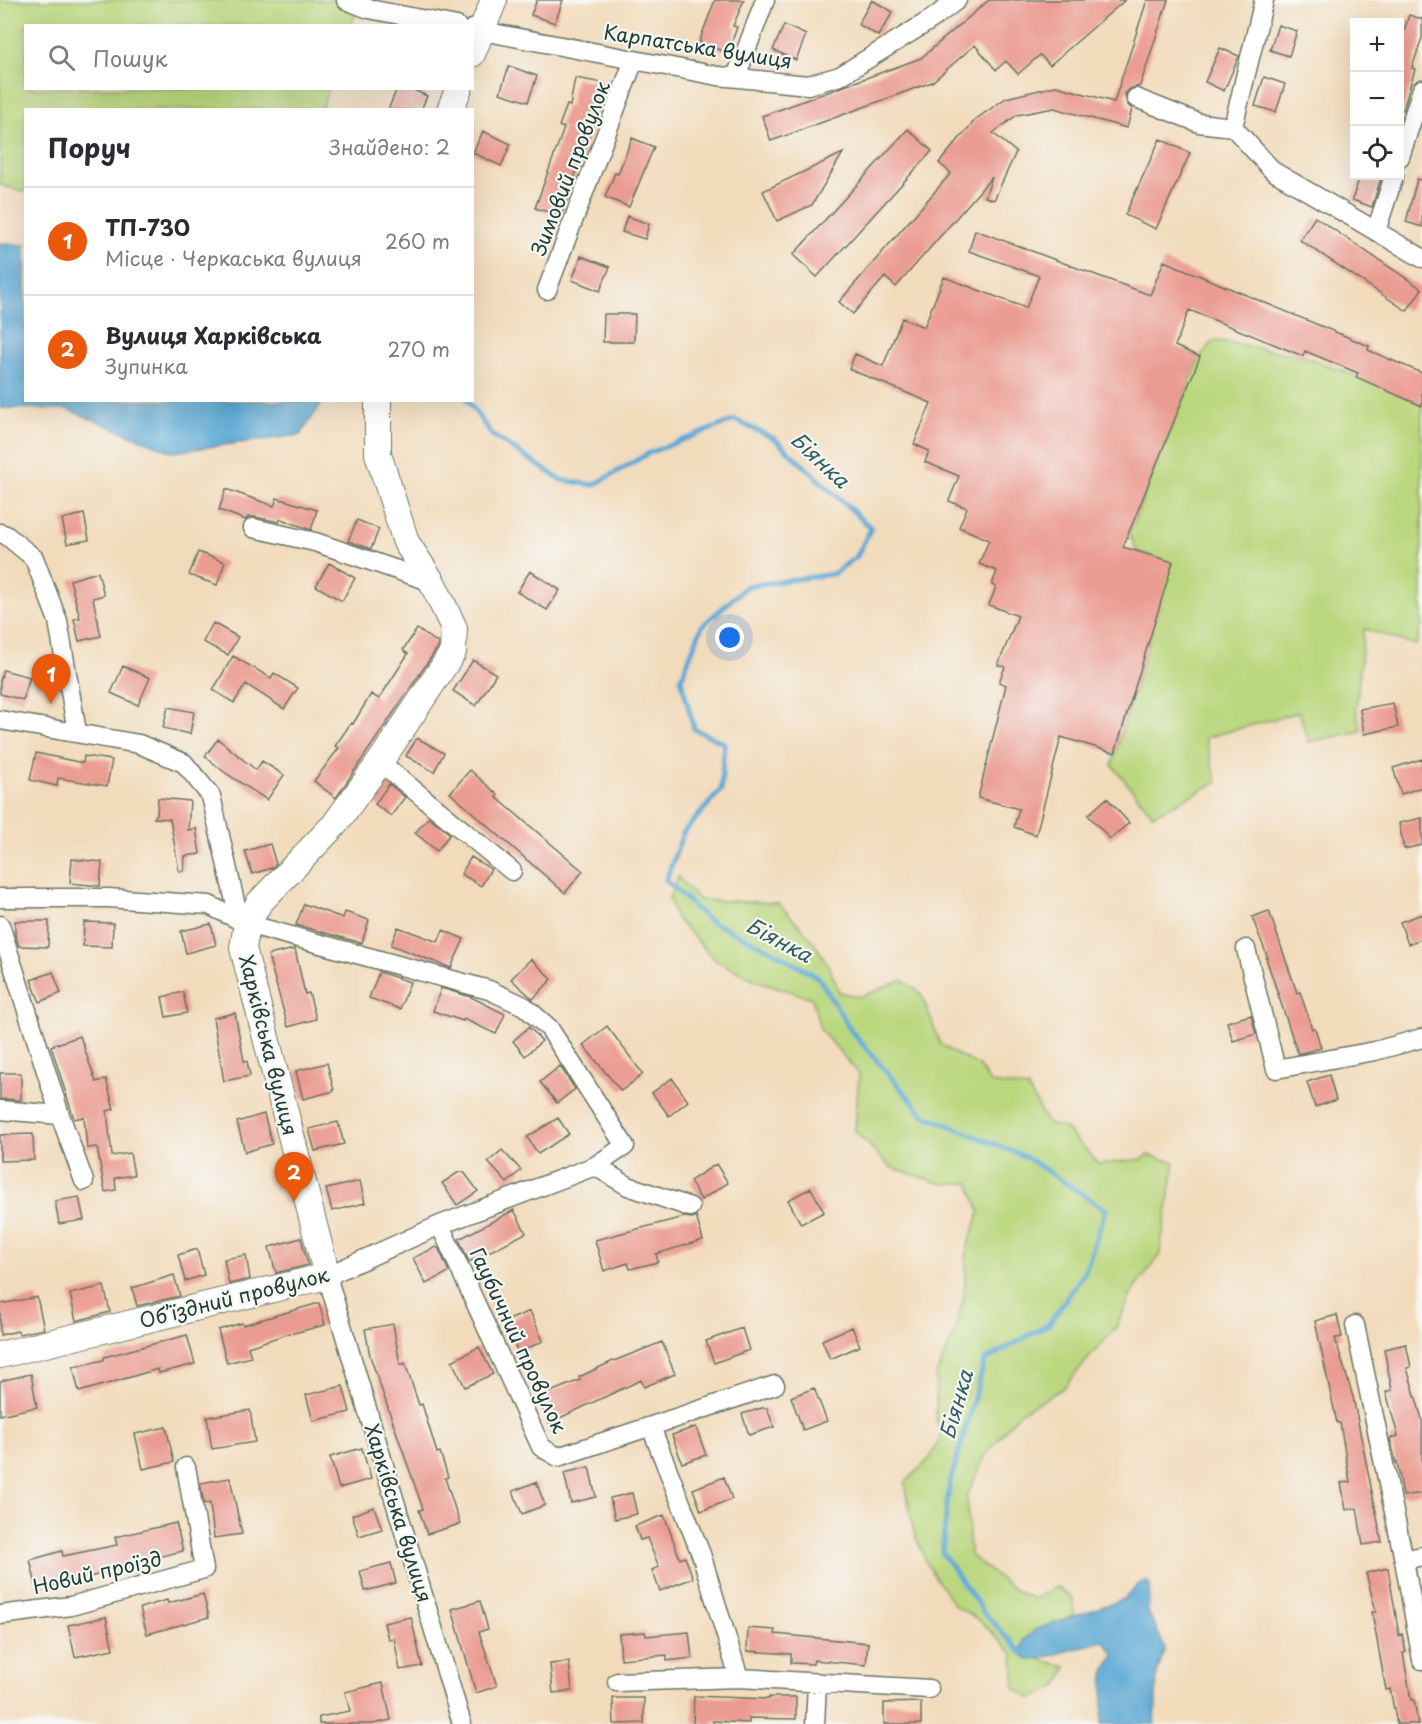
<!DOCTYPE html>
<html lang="uk">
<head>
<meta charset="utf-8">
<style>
	body { margin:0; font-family:"Playpen Sans",sans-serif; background:#f2f2f3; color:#2b2b33 }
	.controls { position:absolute; right:18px; top:18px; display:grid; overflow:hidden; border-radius:0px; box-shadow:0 6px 24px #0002 }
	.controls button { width:54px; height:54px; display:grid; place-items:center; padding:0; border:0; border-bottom:2px solid #e1e1e2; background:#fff; color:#2b2b33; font:30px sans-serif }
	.you { position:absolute; left:730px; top:638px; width:21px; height:21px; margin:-15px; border:4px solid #fff; border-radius:50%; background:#1a73e8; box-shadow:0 0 0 9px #1a73e833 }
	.badge { display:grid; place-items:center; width:39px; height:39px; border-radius:50%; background:#ea580c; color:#fff; font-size:20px; font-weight:700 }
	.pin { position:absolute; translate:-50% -50px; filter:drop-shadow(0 2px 3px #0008) }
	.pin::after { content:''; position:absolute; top:32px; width:21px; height:18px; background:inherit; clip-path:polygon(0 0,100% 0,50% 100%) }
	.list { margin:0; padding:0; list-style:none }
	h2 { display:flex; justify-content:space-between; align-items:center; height:78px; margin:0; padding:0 24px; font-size:26px }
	h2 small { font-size:20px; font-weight:400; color:#7c7c81 }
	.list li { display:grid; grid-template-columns:39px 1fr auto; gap:18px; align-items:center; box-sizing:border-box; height:108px; padding:0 24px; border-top:2px solid #e1e1e2 }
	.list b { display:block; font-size:22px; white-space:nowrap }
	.list p { margin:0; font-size:20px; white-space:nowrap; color:#7c7c81 }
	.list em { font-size:20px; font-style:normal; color:#7c7c81 }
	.icon { flex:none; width:33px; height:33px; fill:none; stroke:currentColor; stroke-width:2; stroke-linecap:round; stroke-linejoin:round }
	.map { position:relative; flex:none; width:1422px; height:1724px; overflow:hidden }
	.search { position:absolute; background:#fff; box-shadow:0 6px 24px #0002; left:24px; top:24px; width:450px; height:66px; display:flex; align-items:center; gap:15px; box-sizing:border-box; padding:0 21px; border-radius:0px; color:#7c7c81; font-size:22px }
	.panel { position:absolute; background:#fff; box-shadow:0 6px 24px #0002; left:24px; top:108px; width:450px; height:294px; border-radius:0px }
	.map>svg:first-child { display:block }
</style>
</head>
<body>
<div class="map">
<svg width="1422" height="1724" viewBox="0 0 1422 1724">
	<rect width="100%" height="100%" fill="#f6f6f2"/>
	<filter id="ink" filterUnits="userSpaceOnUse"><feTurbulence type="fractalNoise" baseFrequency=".0167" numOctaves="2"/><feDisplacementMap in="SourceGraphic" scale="12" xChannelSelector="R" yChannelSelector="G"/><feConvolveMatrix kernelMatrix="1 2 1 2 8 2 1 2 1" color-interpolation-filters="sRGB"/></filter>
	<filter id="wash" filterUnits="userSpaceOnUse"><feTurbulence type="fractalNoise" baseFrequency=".008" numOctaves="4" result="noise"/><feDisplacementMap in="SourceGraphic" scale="24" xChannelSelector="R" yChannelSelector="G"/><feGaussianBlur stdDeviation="1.35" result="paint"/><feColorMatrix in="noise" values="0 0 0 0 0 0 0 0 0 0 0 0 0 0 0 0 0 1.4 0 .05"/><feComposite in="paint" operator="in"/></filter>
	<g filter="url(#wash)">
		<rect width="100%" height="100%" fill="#f2dbbb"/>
		<path fill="#bad77d" stroke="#6c8a58" stroke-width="1.5" d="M0,0H361L351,25L26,26V88L329,89L321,109L26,110L25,192L0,185Z
			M1214,340L1303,356L1422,401V625L1416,645L1364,629L1356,710L1361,731L1309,742L1299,712L1205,738L1217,782L1153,815L1112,765L1172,563L1137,551L1129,534L1200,357Z
			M678,877L699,900L778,903C805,930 828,955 839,992L860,997L902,980L921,993L940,1043L954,1053L978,1065L991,1083L1028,1088L1048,1124L1065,1128L1099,1164L1143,1159L1148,1155L1175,1162L1159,1257L1134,1289L1116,1327L1062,1389L1019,1413L985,1456L967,1496L970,1555L1013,1589L1034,1599L1056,1587L1073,1598L1074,1616L1035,1630L1028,1660L1039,1659L1067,1667L1058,1686L1032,1699L1015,1688L1013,1654L981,1621L955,1606L929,1568L914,1533L905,1483L930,1458L942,1435L936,1419V1375L954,1335L964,1296L967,1248L980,1212L969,1183L942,1184L890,1167L855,1131L859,1074L820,1029L812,998L758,981L716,961L676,918L669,898Z"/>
		<path fill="#5ba8d4" stroke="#3d7284" stroke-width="1.5" d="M0,243L25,245L26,400L322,401L320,406L300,435L172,452L67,409L0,408Z
			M1146,1581L1150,1585L1148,1612L1165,1647L1157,1674L1155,1724H1102L1104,1674L1114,1653L1103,1641L1039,1659L1028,1660L1021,1652L1024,1640L1035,1630L1124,1599L1139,1584Z"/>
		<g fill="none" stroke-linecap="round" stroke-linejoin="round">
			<path stroke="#5ba8d4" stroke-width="5" d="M467,400L492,435L561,480L594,485L649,453L735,420L775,439L871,528L857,556L833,574L747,586L702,626L681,679L694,729L724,743L721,790L683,833L666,880L708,920L771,950L819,978L852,1032L924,1115L1026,1157L1106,1210L1085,1271L1049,1324L985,1360L949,1486L942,1553L984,1613L1021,1652L1027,1650"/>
		</g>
		<g id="blocks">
			<path fill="#eb9c92" d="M537,0H563L555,23L531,15Z
				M715,0H744L733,26L737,27L728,53L699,42Z
				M872,0L893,12L878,36L858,24Z
				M989,0H1125L1050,65L1040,55L1018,74L1006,61L996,70L975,45L932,82L771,141L762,116L921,58Z
				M1147,0H1168L1140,86L1130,89L1125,94L1127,104L1132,109L1127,128L1054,108L1017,115L993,133L1016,152L994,200L985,197L992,177L896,287L885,277L853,314L839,302L951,173L939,163L976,119L1006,98L1056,86L1114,102Z
				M1409,15L1422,19V38L1412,68L1415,69L1403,110L1400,109V44Z
				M784,25L806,35L796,60L773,50Z
				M1278,25L1297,31L1289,56L1270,50Z
				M1220,48L1239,56L1224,91L1205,82Z
				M509,66L537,76L528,102L500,93Z
				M1264,77L1285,84L1276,112L1255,106Z
				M575,78L604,83L601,101L561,216L535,208L564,128L559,126L567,105L570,106Z
				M397,88H410L427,96L421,110H388Z
				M908,129L932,151L817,277L793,255Z
				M483,131L511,144L501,166L473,153Z
				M632,138L654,147L629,207L605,197L615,173L618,174Z
				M1160,139L1190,153L1156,229L1125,215Z
				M843,153L812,205L777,221L763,191Z
				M1360,176H1373L1381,178L1372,207L1352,200Z
				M1417,179L1422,180V227L1406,222Z
				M627,216L649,224L645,239L622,232Z
				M1315,217L1422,289L1407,311L1300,240Z
				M975,230L1150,295L1164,261L1369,346L1368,350L1422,373V406L1356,377L1358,373L1305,351L1303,356L1189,310L1175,346L1200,357L1123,547L1173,562L1115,753L1061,737L1036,835L1014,827L1019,809L978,798L1006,685L999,682L1005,667L998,665L1018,616L989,605L996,587L992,585L997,571L979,564L989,540L959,527L967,508L949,501L959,476L925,462L929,451L914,444L931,403L849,369L855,354L883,366L902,318L924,327L944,277L1026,308L1039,276L969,251Z
				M581,256L610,267L600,291L572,280Z
				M604,314H635L634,342H603Z
				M226,489L274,506L277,498L317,510L311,530L281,519L279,522L255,517H248L246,520L219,510Z
				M84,514L89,540L67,544L62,519Z
				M357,520L379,529L371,549L348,541Z
				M198,552L225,562L217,585L189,575Z
				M329,563L355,578L342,601L316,586Z
				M530,571L560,590L547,610L517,592Z
				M98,572L104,595L93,598L101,636L79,641L74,619L80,618L70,580Z
				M213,623L238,637L228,655L203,642Z
				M417,629L438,643V647L336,798L314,781L339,748L335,746L351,723L353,724L371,694L379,699L408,654L403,650Z
				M233,656L271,678L274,673L298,688L284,709L246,684L234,703L213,690Z
				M473,660L496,674L476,706L453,691Z
				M123,666L150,678L138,705L111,693Z
				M3,670L30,677L23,700L0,694V681Z
				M1393,703L1398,727L1364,734L1360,709Z
				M168,707L194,712L190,734L163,728Z
				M417,738L444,753L434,772L406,756Z
				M218,739L256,770L262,761L284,775L267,800L224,772L205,756Z
				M36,753L83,763L84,756L112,760L107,786L58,778L57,786L30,780Z
				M1422,759V787L1401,794L1393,768Z
				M470,770L498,795L496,797L583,871L565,893L450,793Z
				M389,784L405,797L391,816L375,804Z
				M158,798L190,801L188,830L196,828L200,854L185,856L184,871H179L170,819L154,818L157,814Z
				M1107,798L1129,823L1110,839L1088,815Z
				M429,817L450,834L437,851L415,833Z
				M1422,818V845L1404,849L1399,823Z
				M270,844L276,864L272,868L252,874L245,851Z
				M471,857L491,869L481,886L461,874Z
				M72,859L102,862L100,886L70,883Z
				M304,904L343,918L345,912L369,920L362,943L296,925Z
				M1269,911L1297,993L1300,992L1312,1029L1315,1028L1321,1048L1298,1054L1266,958H1268L1252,917Z
				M1422,914V939L1408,944L1400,922Z
				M15,921H49L48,947L19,946L15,935Z
				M84,922L113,923L112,947L83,946Z
				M211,924L216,945L186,953L181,931Z
				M398,927L438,942L443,930L464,939L451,968L391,945Z
				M295,949L305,994L309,993L316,1019L288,1027L268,955Z
				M531,959L552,979L533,999L511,979Z
				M53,972L61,993L40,1002L31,980Z
				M379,972L410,982L400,1009L369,998Z
				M441,988L471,997L505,1014L496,1034L464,1019L463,1021L433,1011Z
				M183,992L187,1013L166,1017L162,997Z
				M235,1013L244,1061H247L250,1076L224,1081L213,1018Z
				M1251,1015L1256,1034L1233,1041L1227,1022Z
				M607,1026L643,1074L621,1091L583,1045Z
				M529,1027L542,1041L525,1056L513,1041Z
				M80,1036L96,1082L106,1079L114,1109L107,1111L112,1156L130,1153L134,1175L115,1178L116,1190L105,1192L97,1147L87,1148L84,1117L74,1119L51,1046Z
				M327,1063L334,1091L303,1099L296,1071Z
				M560,1066L575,1089L557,1103L540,1082Z
				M0,1073H21V1100L0,1099Z
				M1329,1075L1336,1100L1315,1107L1307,1082Z
				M672,1078L688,1101L669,1116L652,1093Z
				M264,1114L272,1144L245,1152L237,1122Z
				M558,1118L569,1134L538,1154L527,1137Z
				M338,1122L344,1144L315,1151L309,1129Z
				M33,1134L34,1160L0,1161V1135Z
				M502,1150L521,1170L507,1183L488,1162Z
				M716,1164L728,1183L701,1200L690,1181Z
				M459,1172H464L478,1191L457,1205L442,1183Z
				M360,1181L365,1203L332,1211L326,1189Z
				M811,1188L824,1212L801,1224L788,1200Z
				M79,1197L84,1220L59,1224L55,1201Z
				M514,1210L526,1233L469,1262L459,1239Z
				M696,1216L703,1240L656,1254L658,1262L630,1269L628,1263L604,1271L595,1240L684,1217L692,1218Z
				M301,1238L308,1265L276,1273L269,1247Z
				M436,1247L439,1249L449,1272L426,1284L413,1258Z
				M197,1249L204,1275L185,1281L178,1255Z
				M246,1255L250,1279L229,1284L224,1259Z
				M174,1275L180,1296L137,1306L132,1288Z
				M104,1286L110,1312L76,1321L70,1294Z
				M37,1297L44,1329L19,1334L18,1331L0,1335V1304Z
				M319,1303L325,1325L290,1334V1333L248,1347L251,1357L227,1363L218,1330L242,1323L243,1325Z
				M530,1311L543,1341L518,1353L504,1322Z
				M1337,1315L1342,1337L1335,1338L1353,1397L1382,1542L1363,1545L1357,1508L1346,1510L1341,1483L1350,1482L1340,1423H1337L1315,1321Z
				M393,1324L400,1365L405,1363L419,1405L422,1404L437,1453L440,1452L448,1477L445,1478L460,1524L427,1534L419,1510L423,1509L370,1356L365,1329Z
				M852,1327L860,1346L830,1359L822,1340Z
				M742,1328L749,1350L714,1363L706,1341Z
				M187,1335L195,1364L159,1373L158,1369L79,1392L73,1367L104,1360V1357Z
				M662,1342L675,1374L644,1387L641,1380L549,1423L538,1397L580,1380L579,1377L611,1362Z
				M1406,1344L1411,1367L1407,1368L1422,1419V1493L1403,1496L1397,1462L1396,1463L1390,1438L1398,1436L1386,1392L1392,1390L1384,1349Z
				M479,1347L493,1374L465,1387L452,1361Z
				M31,1374L37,1407L0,1415V1381Z
				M343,1386L350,1412L313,1421L306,1395Z
				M814,1388L827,1421L803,1430L791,1397Z
				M762,1408H767L774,1427L749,1435L742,1414Z
				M250,1410L255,1442L212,1449L207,1417Z
				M166,1427L174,1462L143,1469L135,1434Z
				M696,1427L706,1455L682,1463L672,1435Z
				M362,1448L371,1479L339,1488L330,1457Z
				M589,1467L596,1497L571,1503L564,1473Z
				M724,1477L732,1499L701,1511L693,1489Z
				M230,1478L242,1534L214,1538L210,1503L204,1504L200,1483Z
				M536,1482L545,1505L522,1514L513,1491Z
				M632,1493L637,1514L615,1519L610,1498Z
				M374,1507L382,1529L359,1536L352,1515Z
				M664,1515L680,1559L685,1557L693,1578L660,1591L652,1570L659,1567L647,1538L640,1540L635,1526Z
				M176,1523L183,1551L148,1559L149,1563L37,1589L30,1560L62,1551L63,1556L117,1545L115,1537Z
				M391,1563L396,1583L365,1591L360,1571Z
				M1388,1568L1399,1635L1402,1634L1406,1652L1403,1653L1411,1700H1414L1418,1724H1397L1390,1689L1386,1690L1380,1657L1372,1612H1376L1366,1573Z
				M203,1594L209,1617L147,1634L140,1608L167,1600L168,1603Z
				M480,1601L488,1629L479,1632L497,1686L476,1693L452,1609Z
				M106,1617L113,1649L75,1657L68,1625Z
				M411,1617L422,1666L400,1670L394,1638L388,1639L384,1623Z
				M748,1628L775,1630V1634L868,1643L866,1665L814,1660L813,1664L791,1663V1654L747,1651Z
				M645,1632L646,1636L689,1632L692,1658L667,1661V1655L621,1659L619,1634Z
				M569,1662L572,1691L553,1693L550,1664Z
				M383,1683L391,1720L372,1724H319V1717L350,1711L345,1692Z
				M694,1696L769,1699V1697H796V1719L749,1718V1723L713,1721V1724H693Z
				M613,1698H644V1723L614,1724Z
				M921,1702V1724H884V1703Z"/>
		</g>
	</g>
	<g filter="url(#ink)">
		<use href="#blocks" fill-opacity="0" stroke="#697463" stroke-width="1.5"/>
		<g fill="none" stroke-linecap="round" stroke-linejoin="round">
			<g stroke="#697463" stroke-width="21">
				<path id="street" d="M346,0L369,9L457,26
					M472,29L718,76L808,85L840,76L932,19L957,0
					M736,77L765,0
					M1136,98L1199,123L1233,127L1273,171L1422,258
					M1233,127L1264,0
					M1400,157L1422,89
					M1376,231L1394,176
					M547,290L634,60
					M253,528L315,542L432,582
					M0,533L6,535L34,558L58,621L77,732
					M0,720L139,744L184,763L211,796L236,906L247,924
					M380,762L512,871
					M0,898H108L209,905L247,924L489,990L524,1006L549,1028L625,1146L595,1166L440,1225L327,1276L462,1724
					M0,925L60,1115L84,1181
					M1246,949L1276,1069L1375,1051L1422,1038
					M0,1110L60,1115
					M595,1166L628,1186L690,1207
					M440,1225L541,1447L558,1457L775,1385
					M1355,1325L1404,1560L1422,1660
					M651,1427L701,1554L739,1678L929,1689
					M1404,1560L1422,1556
					M0,1615L71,1606L204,1569L186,1467
					M617,1682L739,1678
					M815,1724L817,1684"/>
			</g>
			<g stroke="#697463" stroke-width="28">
				<path id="secondary" d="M472,54L494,0
					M450,110L459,88
					M0,1355L327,1276L243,948L247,924L259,903L335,824L380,762L453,652L454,628L432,582L406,542L378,454V400"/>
			</g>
			<use href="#street" stroke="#fff" stroke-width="18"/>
			<use href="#secondary" stroke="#fff" stroke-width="26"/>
		</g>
	</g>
	<g text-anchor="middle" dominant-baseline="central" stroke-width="4.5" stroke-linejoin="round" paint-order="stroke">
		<g font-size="20" fill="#1f3d34" stroke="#f6f6f2">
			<text transform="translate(698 46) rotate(9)">Карпатська вулиця</text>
			<text transform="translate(570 168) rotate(-69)">Зимовий провулок</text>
			<text transform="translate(269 1045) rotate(76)">Харківська вулиця</text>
			<text transform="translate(234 1297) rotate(-14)">Обʼїздний провулок</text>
			<text transform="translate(519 1340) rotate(65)">Гаубичний провулок</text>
			<text transform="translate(399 1513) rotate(73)">Харківська вулиця</text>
			<text transform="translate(97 1572) rotate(-13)">Новий проїзд</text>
		</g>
		<g font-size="21" font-style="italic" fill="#315d64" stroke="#f6f6f2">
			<text transform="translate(821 459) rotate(43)">Біянка</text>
			<text transform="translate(780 939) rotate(28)">Біянка</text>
			<text transform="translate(955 1404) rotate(-74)">Біянка</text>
		</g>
	</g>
</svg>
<div class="controls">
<button>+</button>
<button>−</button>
<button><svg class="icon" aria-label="locate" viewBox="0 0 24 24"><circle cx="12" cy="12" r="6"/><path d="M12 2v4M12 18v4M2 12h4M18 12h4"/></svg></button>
</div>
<div class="you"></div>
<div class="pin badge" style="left:51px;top:704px">1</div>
<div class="pin badge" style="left:294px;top:1202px">2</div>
<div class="search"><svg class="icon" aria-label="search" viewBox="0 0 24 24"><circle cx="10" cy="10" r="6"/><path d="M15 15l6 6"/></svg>Пошук</div>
<section class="panel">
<h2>Поруч<small>Знайдено: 2</small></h2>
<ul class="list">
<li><span class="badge">1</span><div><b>ТП-730</b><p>Місце · Черкаська вулиця</p></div><em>260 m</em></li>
<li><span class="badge">2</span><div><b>Вулиця Харківська</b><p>Зупинка</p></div><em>270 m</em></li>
</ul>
</section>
</div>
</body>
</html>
